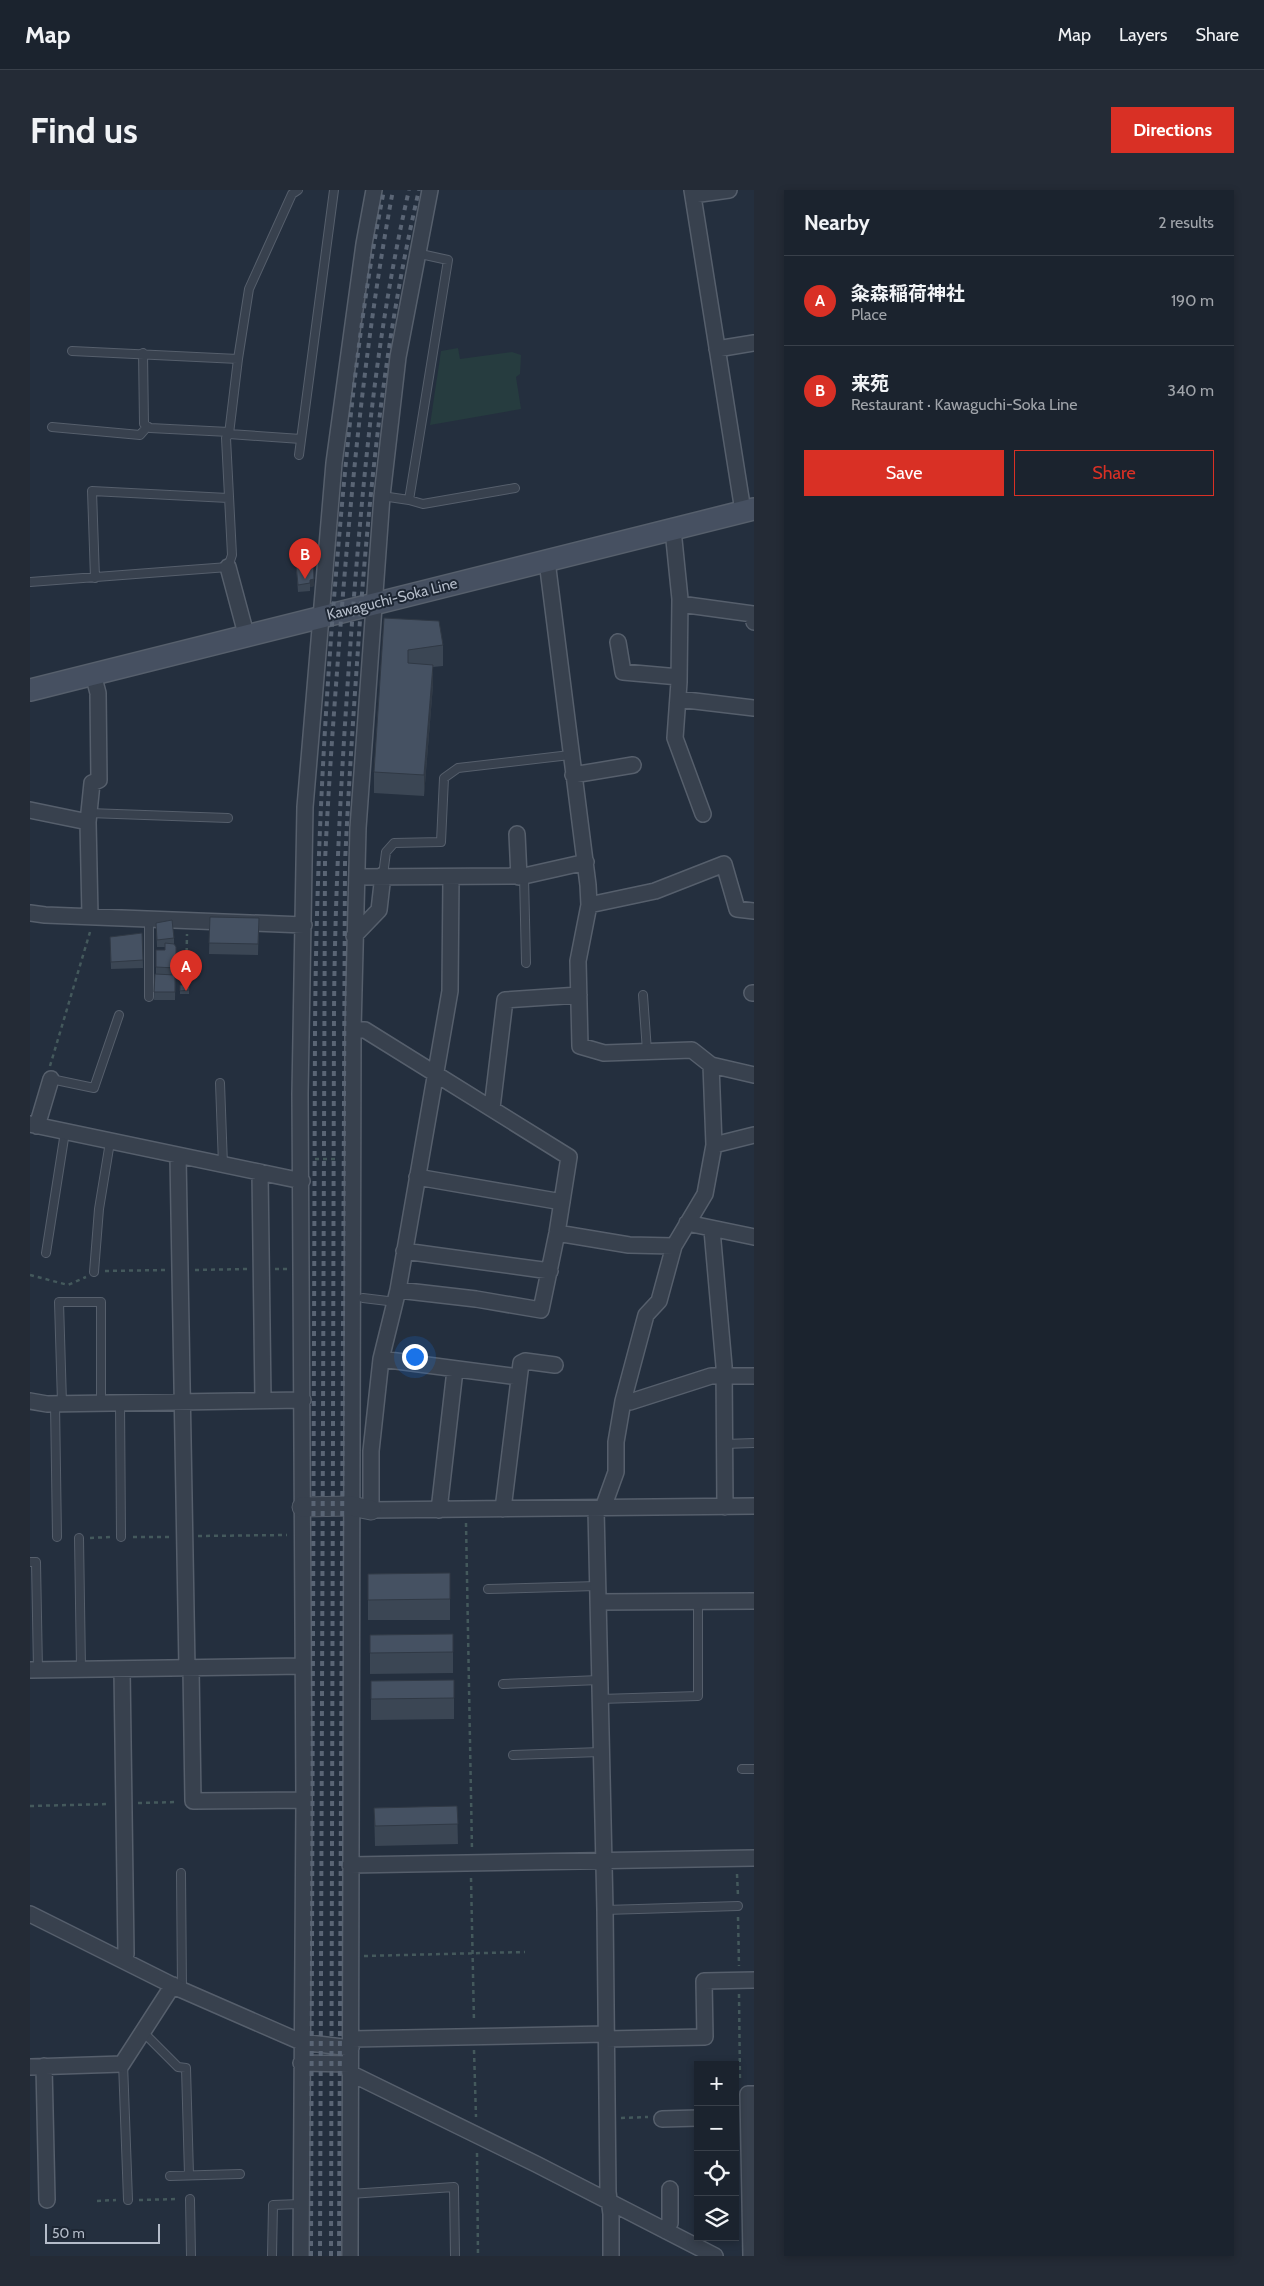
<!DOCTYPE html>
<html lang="en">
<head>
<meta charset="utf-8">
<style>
	body { margin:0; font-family:Cabin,"Noto Sans JP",sans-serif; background:#242b36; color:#f1f3f6 }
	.controls { position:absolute; right:15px; bottom:15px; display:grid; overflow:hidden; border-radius:0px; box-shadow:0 2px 8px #0003 }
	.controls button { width:45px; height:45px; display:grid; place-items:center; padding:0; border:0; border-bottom:1px solid #39404a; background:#1b232e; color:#f1f3f6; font:25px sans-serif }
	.scale { position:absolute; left:15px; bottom:12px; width:115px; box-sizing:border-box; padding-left:5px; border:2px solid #b4bcc9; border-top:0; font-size:14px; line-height:18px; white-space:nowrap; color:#b4bcc9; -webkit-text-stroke:4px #1d2633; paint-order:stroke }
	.you { position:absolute; left:384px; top:1166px; width:18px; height:18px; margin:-12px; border:4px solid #fff; border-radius:50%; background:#1a73e8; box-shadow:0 0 0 8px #1a73e833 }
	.badge { display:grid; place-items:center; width:32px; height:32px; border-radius:50%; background:#d93025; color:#fff; font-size:16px; font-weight:700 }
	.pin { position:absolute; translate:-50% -41px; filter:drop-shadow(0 1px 2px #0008) }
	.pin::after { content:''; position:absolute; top:26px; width:18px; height:15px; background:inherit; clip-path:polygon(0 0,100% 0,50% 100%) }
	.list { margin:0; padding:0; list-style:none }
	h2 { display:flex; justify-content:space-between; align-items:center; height:65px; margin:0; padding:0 20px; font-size:21px }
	h2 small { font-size:16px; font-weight:400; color:#a0a4aa }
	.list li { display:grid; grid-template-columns:32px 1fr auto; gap:15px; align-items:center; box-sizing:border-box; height:90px; padding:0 20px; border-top:1px solid #39404a }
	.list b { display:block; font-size:19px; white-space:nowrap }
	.list p { margin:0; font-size:16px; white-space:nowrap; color:#a0a4aa }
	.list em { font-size:16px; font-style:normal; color:#a0a4aa }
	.actions { display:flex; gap:10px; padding:15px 20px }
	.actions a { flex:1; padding:11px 0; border:1px solid #d93025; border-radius:0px; text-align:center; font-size:18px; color:#d93025 }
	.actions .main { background:#d93025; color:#fff }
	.icon { flex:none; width:28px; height:28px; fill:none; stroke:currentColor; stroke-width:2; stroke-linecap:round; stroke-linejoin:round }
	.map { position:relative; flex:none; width:724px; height:2066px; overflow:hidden; border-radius:0px }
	header { display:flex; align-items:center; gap:30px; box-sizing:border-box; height:70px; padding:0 25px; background:#1b232e; border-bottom:1px solid #39404a }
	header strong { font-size:24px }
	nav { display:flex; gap:28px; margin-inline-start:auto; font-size:18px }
	.intro { display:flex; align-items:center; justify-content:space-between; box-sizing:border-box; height:120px; padding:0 30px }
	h1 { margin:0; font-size:35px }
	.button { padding:12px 22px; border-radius:0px; background:#d93025; color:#fff; font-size:18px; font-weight:700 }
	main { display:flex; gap:30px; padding:0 30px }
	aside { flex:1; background:#1b232e; border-radius:0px; box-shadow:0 2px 8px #0003 }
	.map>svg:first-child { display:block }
</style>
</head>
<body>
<header>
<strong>Map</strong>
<nav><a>Map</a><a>Layers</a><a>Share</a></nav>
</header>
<div class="intro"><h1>Find us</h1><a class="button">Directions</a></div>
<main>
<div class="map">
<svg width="724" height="2066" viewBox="0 0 724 2066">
	<rect width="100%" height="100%" fill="#242f3e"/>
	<path fill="#263c3f" d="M428,158L430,169L482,162L491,165L490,184L486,187L491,219L400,235L411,161Z"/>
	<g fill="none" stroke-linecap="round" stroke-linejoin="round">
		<g stroke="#565f6c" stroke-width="10">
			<path id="service" d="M42,161L208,169
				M113,163L114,234L120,238L199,242
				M22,237L110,245L117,237
				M199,244L271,249
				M269,265L304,0
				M352,306L379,310L418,70L386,63
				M379,310L393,314L485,298
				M65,388L62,301L198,308
				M0,392L198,377L202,365L196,248L199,244L208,169L219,99L262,4L268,0
				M59,623L198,628
				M353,685L356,662L364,653L411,652L414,588L428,578L540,565
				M494,686L496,773
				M119,729V807
				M613,805L617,861
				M21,889L64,898L89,825
				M190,893L193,975
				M16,1063L35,942
				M64,1082L69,1019L80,952
				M333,1108L366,1112
				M90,1212L91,1347
				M25,1213L27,1347
				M32,1213L29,1112H71V1212
				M694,1254L724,1253
				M49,1348L51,1478
				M0,1372H6L8,1480
				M458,1399L567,1396
				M473,1494L569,1490
				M570,1509L668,1506V1411
				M483,1565L570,1562
				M712,1579H724
				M151,1683L152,1800
				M575,1720L708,1716
				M113,1842L148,1877L156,1878L159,1985
				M93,1873L98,2010
				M140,1986L210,1984
				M320,2004L424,1997L425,2066
				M160,2009L161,2066
				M242,2066L243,2015L270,2014"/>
		</g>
		<g stroke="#565f6c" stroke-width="18">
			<path id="minor" d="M662,0L713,321
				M663,5L699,0
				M687,159L724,153
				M643,340L650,409L649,492L645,548L673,624
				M517,371L558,695L559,715L548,771L550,856L574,863L662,860L681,875L724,885
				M198,377L216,444
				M650,414L723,424L724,432
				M588,452L593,482L649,487
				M648,509L724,518
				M543,585L603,575
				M0,620L58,632
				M487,644L489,687
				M327,687L494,686L556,672
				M421,687L420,801L368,1100L351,1169L341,1261V1320L724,1316
				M559,715L625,701L694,674L707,719L724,721
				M0,723L15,725L274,735
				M60,726L58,632L62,593L69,590L68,503L63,484
				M324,746L349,720L353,685
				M722,803H724
				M323,840H335L539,967L527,1043L511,1120L446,1109L368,1100
				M462,918L475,810L549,805
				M0,934L272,991
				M7,936L21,889
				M684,955L724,945
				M148,966L157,1478
				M230,982L233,1210
				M387,987L532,1012
				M657,1033L724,1047
				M682,1040L694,1176L695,1317
				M527,1043L599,1055L644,1056
				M374,1061L520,1081
				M351,1169L489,1187
				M0,1211L17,1214L273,1210
				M593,1211L600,1212L681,1186H724
				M573,1318L586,1282V1252L593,1211L616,1125L629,1111L644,1056L675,1004L684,955L681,875
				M473,1319L491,1173L495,1171L525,1175
				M566,1319L575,1720L578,2002L581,2024V2066
				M409,1320L425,1180
				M568,1412L724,1411
				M161,1478L163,1611L274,1610
				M0,1480L273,1476
				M92,1480L96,1764L93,1770
				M320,1675L724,1668
				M0,1724L152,1800L271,1852L321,1858
				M321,1849L576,1844
				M576,1849L675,1847L674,1791L724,1790
				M271,1873L320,1874
				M14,1876L17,2010
				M0,1877L92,1874L143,1795
				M320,1883L506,1974L685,2066
				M632,1929L668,1928
				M636,2041L640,2033V1999
				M271,2066L274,1610L270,904L275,617L304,273L334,54L344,0
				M320,2066L323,840L328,638L352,306L368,167L400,0
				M721,2066L718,1904H724"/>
		</g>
		<g stroke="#565f6c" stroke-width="21">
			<path id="tertiary" d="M272,1317L321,1316L341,1320"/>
		</g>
		<g stroke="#565f6c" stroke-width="24">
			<path id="secondary" d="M0,500L724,319"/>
		</g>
		<path stroke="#44595c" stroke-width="2.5" stroke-dasharray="4 4" stroke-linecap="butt" d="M156,794L157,744
			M20,876L60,742
			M285,969H309
			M245,1079H257
			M165,1080L217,1079
			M75,1081L135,1080
			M0,1085L38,1095L56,1087
			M436,1333L442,1660
			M168,1346L257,1345
			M103,1347H140
			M60,1348L80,1347
			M108,1613L148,1612
			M0,1616L80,1614
			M707,1684L708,1706
			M441,1688L444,1832
			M708,1727L709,1776
			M334,1766L495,1762
			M709,1804L710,1891
			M444,1860L446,1927
			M591,1928L618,1927
			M447,1963L448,2066
			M109,2010L149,2009
			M67,2011L86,2010"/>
		<use href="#service" stroke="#38414e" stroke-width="8"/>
		<use href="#minor" stroke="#38414e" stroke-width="15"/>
		<use href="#tertiary" stroke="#38414e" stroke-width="19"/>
		<use href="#secondary" stroke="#465061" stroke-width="21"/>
		<path stroke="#5a6575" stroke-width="4" stroke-dasharray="5 5" stroke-linecap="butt" d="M281,2066L285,842C286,693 293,545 305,396C316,263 328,131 354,0
			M290,2066L295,672C299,583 306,494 313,404C324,269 338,134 363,0
			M301,2066L304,821C305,686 313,553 323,419C334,278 347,138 379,0
			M309,2066L315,673C319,587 325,501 331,416C342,276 357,137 389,0"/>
	</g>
	<path fill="#3b4654" d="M266,374L284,396L280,397V401L268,402Z
		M354,428L413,455V476L403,477V495L394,606L344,603V582Z
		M180,727L229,728L228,765L179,764Z
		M126,733L144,748V754L146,757L145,810H124L125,784H126V760H135V757H127Z
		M112,743L113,778L81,779L80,754Z
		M150,795H159V804H150Z
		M420,1383V1430H338V1384Z
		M423,1444V1483L340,1484V1445Z
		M424,1490V1529L341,1530V1491Z
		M427,1616L428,1654L345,1656L344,1618Z"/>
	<path fill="#303945" d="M284,389V396L280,397V390Z
		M403,475V495L394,606V585Z"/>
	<path fill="#455162" stroke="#303945" d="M283,370L284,389L280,390V393L268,395L266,374Z
		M354,428L409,431L413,455L378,460V473L403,475L394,585L344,582Z
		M180,727L229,728L228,754L179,753Z
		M142,730L144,748L127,750L126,733Z
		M112,743L113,770L81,772L80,747Z
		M135,753L144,754L146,757V778L126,777V760H135Z
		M125,784L145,785V802H124Z
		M150,795H159V800L150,801Z
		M420,1383V1409L338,1410V1384Z
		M423,1444V1462L340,1463V1445Z
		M424,1490V1508L341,1509V1491Z
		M427,1616L428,1634L345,1636L344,1618Z"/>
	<g text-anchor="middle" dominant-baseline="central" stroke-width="4" stroke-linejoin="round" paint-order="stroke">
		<g font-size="15" fill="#b4bcc9" stroke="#1d2633">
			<text transform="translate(362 409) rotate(-14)">Kawaguchi-Soka Line</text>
		</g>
	</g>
</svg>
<div class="controls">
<button>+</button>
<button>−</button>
<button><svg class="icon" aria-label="locate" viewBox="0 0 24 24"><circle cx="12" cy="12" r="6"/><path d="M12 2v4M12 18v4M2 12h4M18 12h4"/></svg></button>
<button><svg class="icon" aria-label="layers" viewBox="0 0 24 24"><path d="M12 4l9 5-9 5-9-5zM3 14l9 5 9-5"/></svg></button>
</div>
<div class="scale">50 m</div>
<div class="you"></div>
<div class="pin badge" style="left:156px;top:801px">A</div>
<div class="pin badge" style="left:275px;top:389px">B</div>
</div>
<aside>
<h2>Nearby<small>2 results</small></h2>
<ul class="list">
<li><span class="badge">A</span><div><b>粂森稲荷神社</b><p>Place</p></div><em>190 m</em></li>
<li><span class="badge">B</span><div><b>来苑</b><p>Restaurant · Kawaguchi-Soka Line</p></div><em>340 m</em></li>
</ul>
<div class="actions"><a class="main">Save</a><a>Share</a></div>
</aside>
</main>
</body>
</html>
